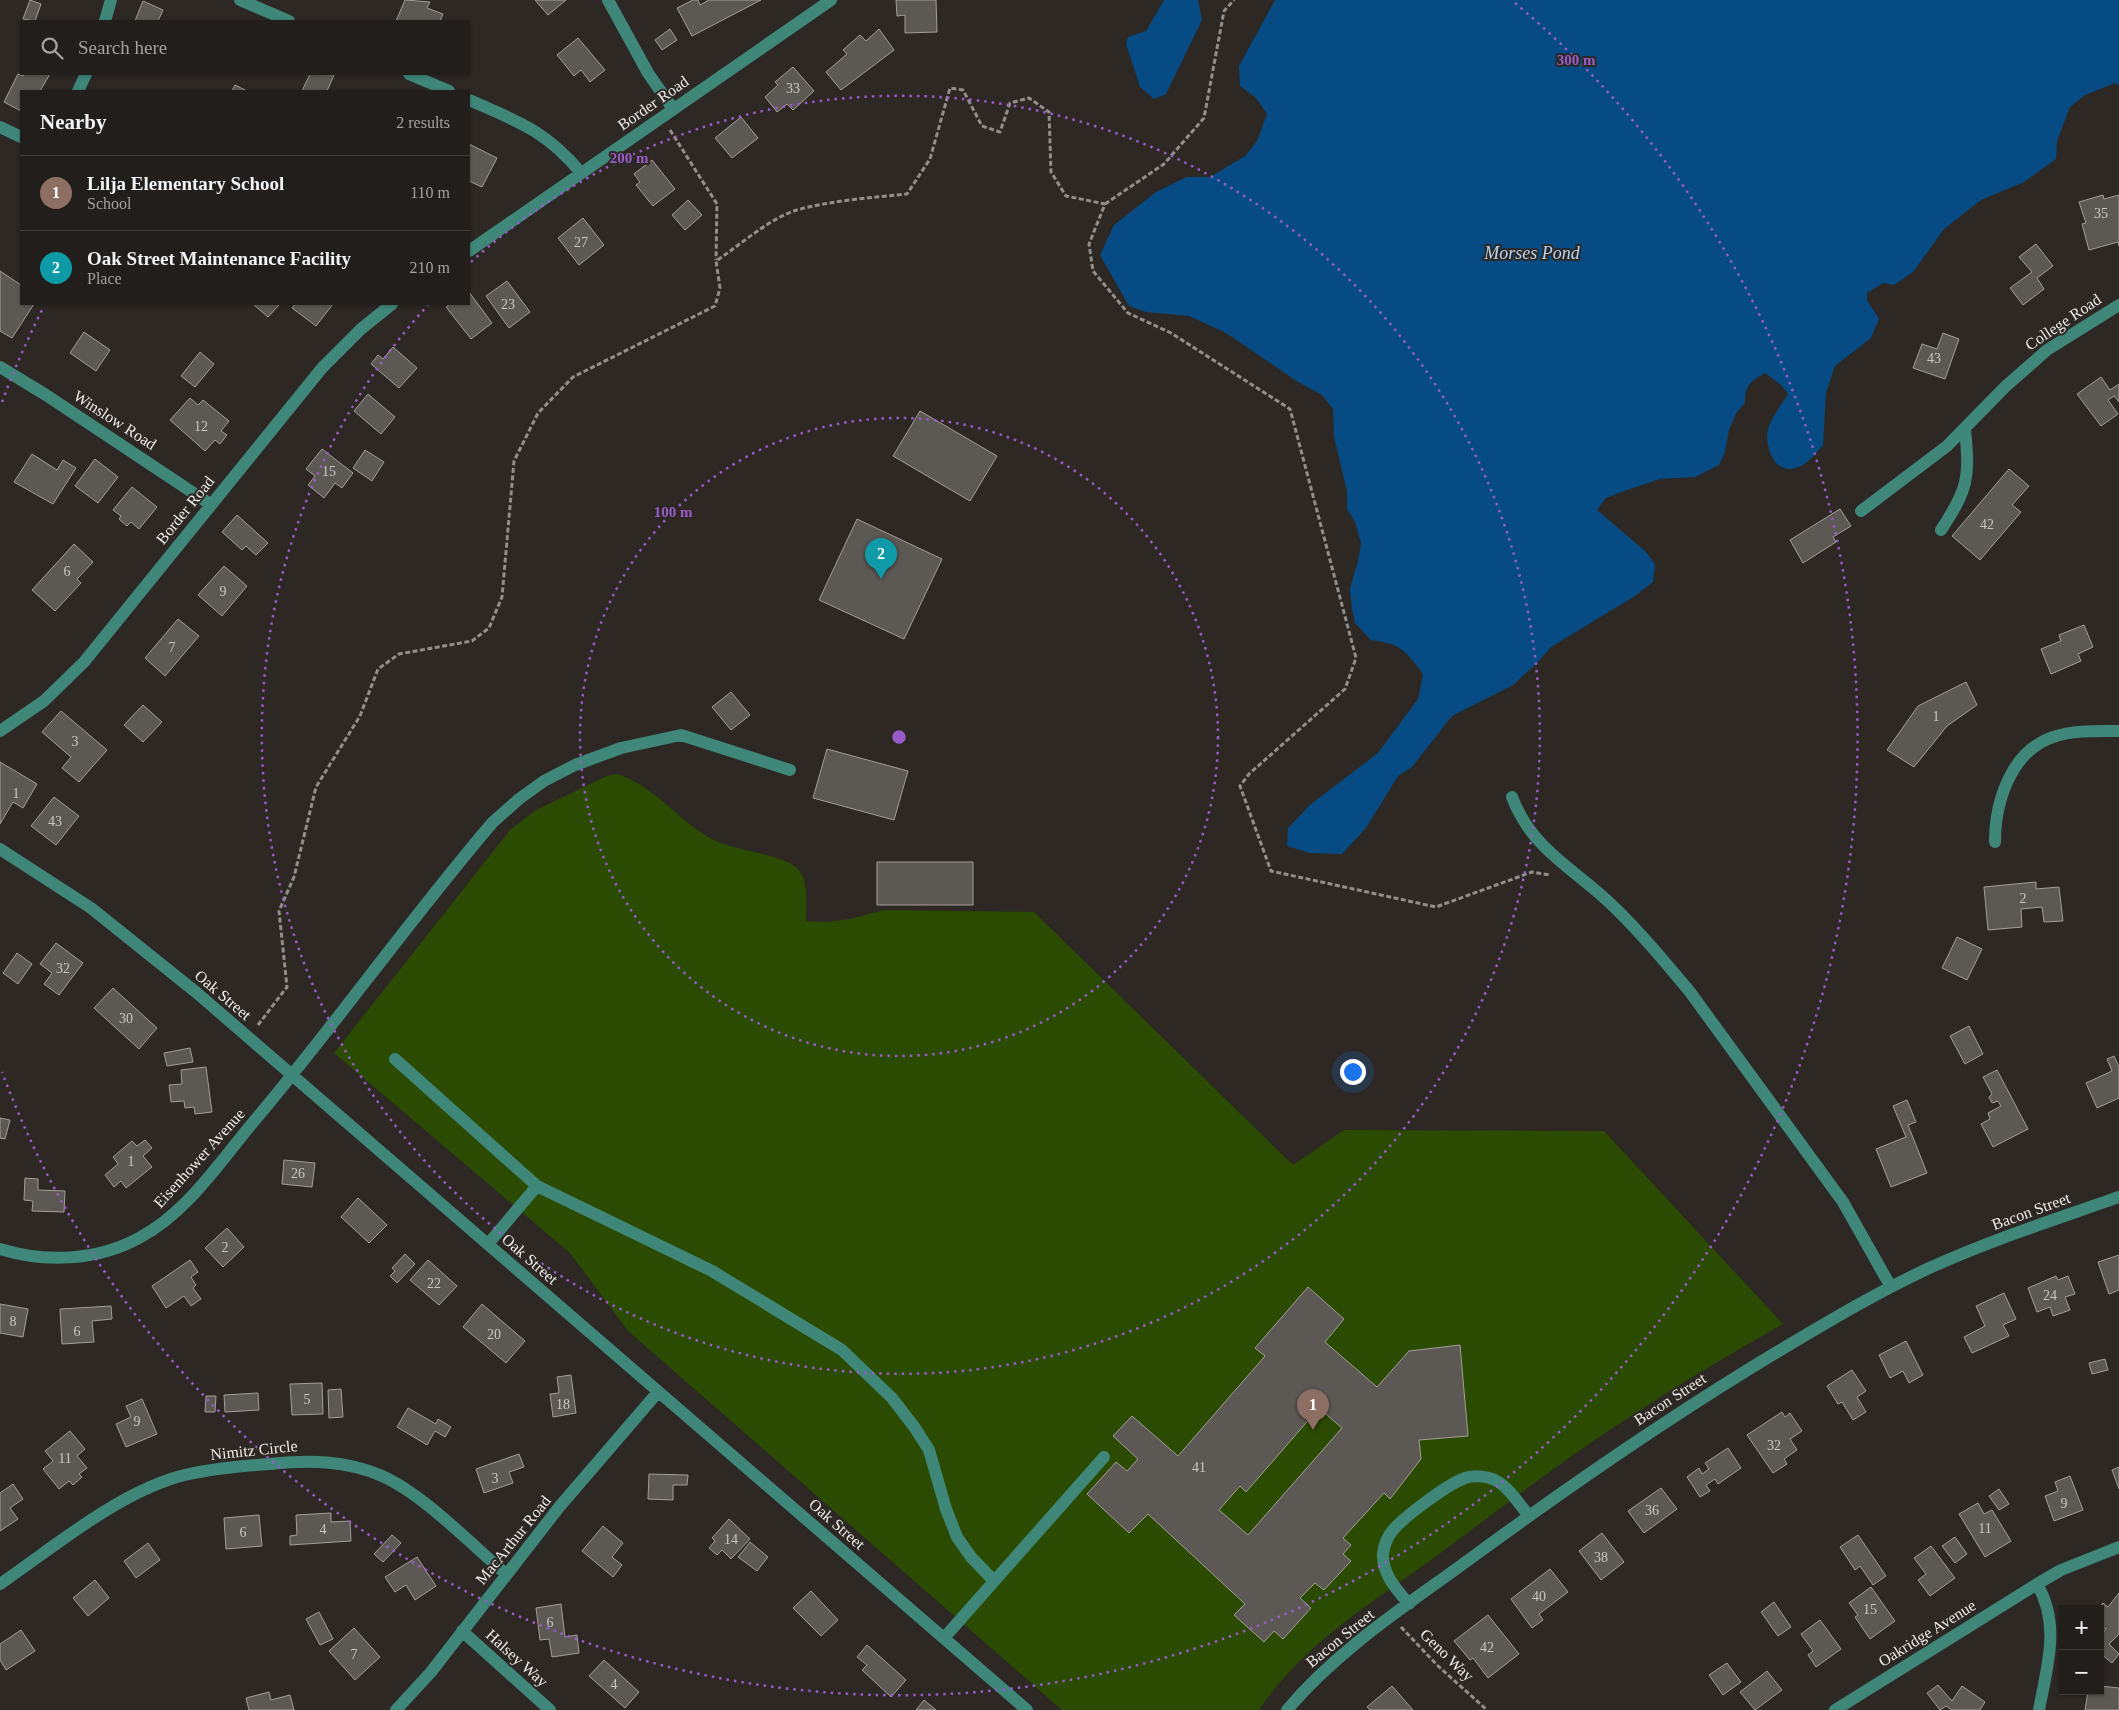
<!DOCTYPE html>
<html lang="en">
<head>
<meta charset="utf-8">
<style>
	body { margin:0; font-family:"Times New Roman",serif; background:#2e2b28; color:#f1f3f6 }
	.controls { position:absolute; right:15px; bottom:15px; display:grid; overflow:hidden; border-radius:0px; box-shadow:0 1px 4px #0004 }
	.controls button { width:45px; height:45px; display:grid; place-items:center; padding:0; border:0; border-bottom:1px solid #3f3c3a; background:#221e1b; color:#f1f3f6; font:25px sans-serif }
	.you { position:absolute; left:1352px; top:1071px; width:18px; height:18px; margin:-12px; border:4px solid #fff; border-radius:50%; background:#1a73e8; box-shadow:0 0 0 8px #1a73e833 }
	.badge { display:grid; place-items:center; width:32px; height:32px; border-radius:50%; background:#56d671; color:#fff; font-size:16px; font-weight:700 }
	.pin { position:absolute; translate:-50% -41px; filter:drop-shadow(0 1px 2px #0008) }
	.pin::after { content:''; position:absolute; top:26px; width:18px; height:15px; background:inherit; clip-path:polygon(0 0,100% 0,50% 100%) }
	.list { margin:0; padding:0; list-style:none }
	h2 { display:flex; justify-content:space-between; align-items:center; height:65px; margin:0; padding:0 20px; font-size:21px }
	h2 small { font-size:16px; font-weight:400; color:#a2a2a3 }
	.list li { display:grid; grid-template-columns:32px 1fr auto; gap:15px; align-items:center; box-sizing:border-box; height:75px; padding:0 20px; border-top:1px solid #3f3c3a }
	.list b { display:block; font-size:19px; white-space:nowrap }
	.list p { margin:0; font-size:16px; white-space:nowrap; color:#a2a2a3 }
	.list em { font-size:16px; font-style:normal; color:#a2a2a3 }
	.icon { flex:none; width:28px; height:28px; fill:none; stroke:currentColor; stroke-width:2; stroke-linecap:round; stroke-linejoin:round }
	.map { position:relative; flex:none; width:2119px; height:1710px; overflow:hidden }
	.search { position:absolute; background:#221e1b; box-shadow:0 1px 4px #0004; left:20px; top:20px; width:450px; height:55px; display:flex; align-items:center; gap:12px; box-sizing:border-box; padding:0 18px; border-radius:0px; color:#a2a2a3; font-size:19px }
	.panel { position:absolute; background:#221e1b; box-shadow:0 1px 4px #0004; left:20px; top:90px; width:450px; height:215px; border-radius:0px }
	.map>svg:first-child { display:block }
</style>
</head>
<body>
<div class="map">
<svg width="2119" height="1710" viewBox="0 0 2119 1710">
	<rect width="100%" height="100%" fill="#2d2824"/>
	<path fill="#2b4a02" d="M617,774C653,785 676,818 708,837C730,851 783,853 798,869C810,883 805,905 806,921L826,922L850,919L884,910L1034,912L1293,1165L1344,1130L1604,1131L1783,1324C1730,1354 1678,1385 1628,1418C1561,1461 1499,1510 1435,1557C1373,1602 1302,1645 1259,1710H1062L628,1331L570,1253L334,1053L510,830L536,810L607,776Z"/>
	<path fill="#064b83" d="M1164,0H1198L1202,20L1166,94L1154,99L1140,87L1126,44L1128,37L1146,31Z
		M1275,0H2119V85L2115,83L2085,95L2070,107L2057,141L2056,159L2024,182L1981,200L1944,229L1913,272L1894,285L1883,283L1867,293V300L1879,319L1871,338L1835,366L1826,393L1823,445C1816,453 1807,465 1796,468C1774,475 1764,445 1768,429C1772,417 1781,405 1788,394L1781,385L1765,373C1751,381 1744,386 1745,403L1736,413L1729,430L1725,452L1719,465L1695,477L1660,479L1627,490L1606,498L1597,510L1645,551L1655,564L1653,582L1635,596L1551,647L1537,663L1513,685L1452,716L1412,767L1398,776L1366,828L1342,854L1310,853L1287,846L1288,828L1311,804L1378,753L1418,699L1423,674C1405,650 1401,644 1371,640L1355,623L1352,609L1350,588L1358,561L1361,543L1355,522L1347,509V491L1334,437L1333,409L1322,395L1298,382L1226,333L1189,316L1146,312L1129,306L1100,255L1114,225L1156,192L1187,177H1210L1245,156L1257,141L1267,114L1256,98L1240,86L1239,66Z"/>
	<path fill="#5c5853" stroke="#a49e99" fill-rule="evenodd" d="M30,0L41,4L35,21L23,19Z
		M405,0L430,2L427,8L443,14L440,21H396Z
		M535,0H566L548,15Z
		M693,0H698L700,5L709,0H761L692,36L677,8Z
		M896,0H936L937,32L905,33V15L897,16Z
		M143,1L163,10L158,21H135Z
		M670,29L677,40L662,50L655,40Z
		M879,29L894,50L841,90L826,72L847,54L843,50L860,35L866,41Z
		M578,38L605,70L590,82L581,70L574,76L557,55Z
		M793,67L814,91L793,110L787,104L777,112L765,97L778,85L775,82Z
		M18,74L23,76L25,74H50L40,91H21V111L4,102Z
		M310,74L334,75L327,91H302Z
		M235,85L247,91H232Z
		M741,117L758,138L732,158L715,138Z
		M469,144L497,158L482,187L469,181Z
		M652,160L675,189L653,206L636,185L640,182L634,174Z
		M2103,195L2104,199L2119,195V246L2118,242L2089,250L2082,224L2086,223L2079,202Z
		M688,200L702,215L685,230L672,215Z
		M583,218L604,245L579,265L558,238Z
		M2036,244L2053,266L2037,278L2044,289L2023,305L2010,288L2032,272L2019,257Z
		M0,271L21,285V304H34L12,338L0,331Z
		M507,281L530,312L509,328L486,296Z
		M469,292L492,323L471,339L446,307L450,304H469Z
		M253,304H280L268,317Z
		M295,304H333L316,326L292,308Z
		M84,332L110,350L96,371L70,353Z
		M1943,333L1959,339L1945,379L1913,368L1922,344L1937,349Z
		M393,347L417,368L399,388L371,364L378,355L383,359Z
		M200,352L214,364L195,387L181,376Z
		M2101,377L2110,390L2119,384V402L2114,396L2108,400L2118,414L2101,426L2077,394Z
		M368,394L395,417L381,434L354,411Z
		M190,398L198,405L203,400L229,421L221,431L227,435L220,444L215,440L205,451L170,420Z
		M920,411L997,456L970,501L893,456Z
		M322,449L353,473L342,488L335,483L324,498L308,485L315,476L306,469Z
		M365,450L384,462L372,481L353,468Z
		M32,454L57,470L63,460L76,468L53,504L14,482Z
		M95,459L118,477L98,503L75,486Z
		M2009,469L2029,486L2012,505L2021,512L1980,560L1952,536Z
		M132,487L157,507L139,529L131,522L127,526L119,519L121,516L113,510Z
		M1840,509L1851,526L1833,537L1836,542L1803,563L1790,540Z
		M237,515L268,543L256,555L246,546L242,550L222,532Z
		M857,519L942,559L904,639L819,600Z
		M74,544L93,562L77,579L81,583L55,611L32,590Z
		M224,566L247,586L222,616L198,595Z
		M178,619L199,636L165,676L145,658Z
		M2084,625L2093,647L2078,654L2081,661L2051,674L2041,649L2061,641L2059,635Z
		M1966,682L1977,705L1947,726L1914,767L1887,750L1918,706Z
		M731,692L750,715L731,730L712,707Z
		M143,705L162,722L143,742L124,725Z
		M61,711L107,750L79,782L62,768L71,757L42,732Z
		M827,749L908,771L894,820L813,798Z
		M0,762L37,784L23,808L13,802L0,824Z
		M54,797L79,816L56,845L31,826Z
		M877,862H973V905H877Z
		M2036,882V889L2059,887L2063,921L2044,922L2042,907L2021,909L2022,927L1988,930L1984,887Z
		M1957,937L1982,949L1967,980L1942,968Z
		M56,943L83,963L59,995L44,984L52,973L40,964Z
		M17,953L32,964L18,984L3,973Z
		M113,988L157,1028L139,1049L94,1008Z
		M1969,1026L1983,1054L1965,1064L1950,1036Z
		M190,1048L193,1062L167,1066L164,1053Z
		M2114,1056L2119,1067V1098L2097,1108L2086,1083L2112,1071L2107,1059Z
		M206,1067L212,1112L195,1114L194,1107L185,1108L184,1101L171,1102L169,1085L182,1084L181,1070Z
		M1997,1070L2028,1129L1993,1147L1981,1124L1990,1119L1988,1113L2001,1106L1998,1101L1992,1103L1989,1097L1992,1094L1983,1077Z
		M1907,1100L1916,1122L1908,1125L1927,1173L1891,1187L1876,1149L1906,1137L1893,1106Z
		M0,1118L10,1120L5,1139L0,1138Z
		M145,1140L152,1148L143,1156L152,1167L126,1188L121,1181L114,1187L105,1175L118,1164L113,1157L132,1141L137,1146Z
		M284,1160L315,1163L312,1187L282,1184Z
		M25,1178L38,1179V1190L65,1191L64,1212L32,1211L33,1201L24,1200Z
		M358,1198L387,1225L369,1243L341,1217Z
		M227,1228L244,1247L223,1267L205,1248Z
		M405,1254L415,1264L397,1283L390,1276L395,1271L392,1268Z
		M2119,1255V1290L2109,1294L2098,1262Z
		M190,1260L198,1272L191,1277L196,1285L193,1288L201,1299L191,1306L184,1296L166,1308L152,1286Z
		M428,1260L457,1286L439,1305L410,1280Z
		M2056,1276L2058,1280L2068,1276L2075,1294L2065,1297L2070,1310L2053,1316L2050,1307L2037,1312L2028,1288Z
		M1308,1287L1344,1319L1325,1342L1377,1387L1409,1351L1460,1345L1468,1436L1419,1440L1421,1459L1390,1499L1384,1493L1343,1538L1351,1545L1343,1554L1351,1561L1324,1590L1315,1583L1300,1598L1311,1608L1283,1639L1274,1631L1264,1642L1234,1615L1245,1604L1148,1514L1129,1533L1087,1494L1116,1462L1127,1471L1138,1459L1113,1436L1132,1416L1178,1456L1265,1356L1255,1348ZM1319,1408L1342,1428L1248,1535L1219,1510L1240,1486L1246,1492Z
		M2004,1293L2016,1319L2003,1325L2009,1336L1972,1353L1964,1337L1985,1326L1976,1306Z
		M0,1304L28,1309L23,1337L0,1333Z
		M482,1304L525,1341L506,1363L463,1327Z
		M111,1306L112,1319L92,1321L94,1342L62,1344L60,1309Z
		M1906,1341L1923,1375L1909,1383L1903,1371L1890,1378L1879,1355Z
		M2105,1359L2108,1370L2092,1374L2089,1363Z
		M1852,1370L1866,1391L1857,1397L1866,1412L1853,1420L1842,1402L1838,1404L1827,1386Z
		M571,1375L576,1413L553,1417L550,1394L559,1393L557,1377Z
		M322,1383L323,1414L292,1415L290,1384Z
		M341,1389L343,1417L329,1418L328,1390Z
		M258,1393L259,1410L225,1412L224,1395Z
		M206,1396H216L215,1412H205Z
		M142,1399L157,1434L126,1447L116,1424L131,1417L126,1406Z
		M408,1408L436,1424L438,1419L451,1427L445,1437L435,1431L427,1445L397,1427Z
		M1782,1412L1785,1417L1790,1413L1802,1431L1790,1439L1797,1450L1784,1459L1787,1464L1773,1473L1747,1435Z
		M70,1431L85,1449L77,1456L87,1468L79,1474L82,1477L73,1485L69,1481L59,1489L43,1469L53,1461L45,1451Z
		M1728,1448L1741,1468L1718,1484L1715,1479L1706,1485L1710,1491L1700,1497L1687,1477L1699,1468L1702,1474L1709,1469L1705,1463Z
		M519,1454L524,1467L509,1472L513,1483L484,1493L476,1469Z
		M2119,1467V1489L2112,1470Z
		M649,1474L688,1475L687,1485H673V1500L648,1499Z
		M2070,1476L2083,1510L2054,1521L2045,1496L2058,1491L2055,1482Z
		M13,1484L23,1499L10,1508L18,1519L0,1531V1493Z
		M1661,1488L1677,1509L1644,1533L1628,1511Z
		M1999,1489L2009,1504L1999,1510L1989,1496Z
		M1978,1503L1984,1514L1992,1510L2011,1541L1985,1557L1959,1514Z
		M331,1513V1522L350,1521L351,1541L290,1545V1536L297,1535L296,1515Z
		M259,1515L262,1546L226,1549L224,1518Z
		M729,1519L750,1539L731,1559L722,1550L717,1555L709,1548L715,1541L712,1538Z
		M603,1526L623,1543L612,1557L622,1565L613,1577L582,1551Z
		M1602,1533L1624,1562L1601,1580L1579,1551Z
		M392,1535L401,1543L383,1562L374,1554Z
		M1858,1535L1886,1576L1873,1585L1860,1566L1855,1570L1840,1547Z
		M1955,1537L1967,1554L1955,1563L1942,1546Z
		M750,1542L768,1557L757,1571L738,1557Z
		M148,1543L160,1560L136,1578L124,1561Z
		M1931,1546L1955,1578L1930,1596L1918,1580L1926,1574L1914,1558Z
		M417,1557L436,1586L415,1600L406,1585L395,1592L385,1577Z
		M1550,1569L1568,1592L1539,1614L1543,1620L1532,1628L1511,1599Z
		M95,1580L109,1598L88,1616L73,1598Z
		M1871,1587L1895,1621L1870,1639L1855,1617L1858,1615L1849,1603Z
		M811,1591L838,1620L821,1636L793,1608Z
		M2119,1593V1634L2109,1644L2119,1654L2112,1663L2100,1653V1636L2106,1629L2100,1625V1609H2098L2103,1603L2108,1607Z
		M1774,1602L1791,1627L1778,1636L1761,1612Z
		M561,1604L565,1637L577,1635L579,1653L552,1657L549,1639L540,1640L536,1608Z
		M319,1612L333,1639L320,1645L306,1619Z
		M1488,1615L1519,1654L1488,1678L1473,1658L1470,1660L1454,1641Z
		M1820,1620L1841,1649L1816,1667L1808,1655L1813,1651L1801,1634Z
		M354,1628L380,1657L355,1680L329,1651Z
		M21,1630L35,1651L6,1670L0,1660V1644Z
		M867,1645L906,1680L891,1697L862,1670L867,1665L857,1657Z
		M604,1660L639,1692L625,1708L589,1676Z
		M1727,1663L1741,1682L1723,1695L1709,1675Z
		M1767,1671L1782,1690L1755,1710L1740,1692Z
		M1938,1685L1952,1701L1962,1686L1985,1702L1980,1710H1952L1946,1706L1940,1710L1927,1693Z
		M1392,1686L1413,1710H1370L1367,1707Z
		M2100,1686L2119,1688V1710H2085L2088,1691H2100Z
		M269,1692L271,1700L290,1695L294,1710H249L246,1698Z
		M924,1700L936,1710H916Z"/>
	<g fill="none" stroke-linecap="round" stroke-linejoin="round">
		<path stroke="#928e8a" stroke-width="3" stroke-dasharray="5 2.5" stroke-linecap="butt" d="M670,130L717,204L716,260
			M1105,204L1164,164L1204,118L1224,11L1234,0
			M258,1025L287,987L279,911L294,877L316,787L360,716L378,669L399,654L472,641L489,628L502,597L514,461L538,413L573,377L715,306L720,288L716,261C740,245 770,218 797,210C828,201 875,197 907,194L930,159L950,88L963,90L982,126L1000,132L1010,103L1029,98L1049,112L1051,172L1066,196L1105,204L1089,244L1093,271L1128,313L1171,333L1290,409L1356,658L1345,689L1249,774L1240,786L1271,871L1436,907L1532,872L1550,875
			M1401,1627L1438,1666L1487,1710"/>
		<path stroke="#3e8779" stroke-width="12" d="M240,0L289,21
			M608,0L648,73L673,109
			M105,21L111,0
			M409,74L449,91
			M78,91L86,74
			M469,100C517,121 547,131 581,173
			M0,127L21,137
			M469,251L831,0
			M0,367L46,395L210,504
			M1861,511L1947,446L2006,386L2047,350L2119,305
			M1941,530C1968,489 1970,478 1965,430
			M0,731L44,701L84,662L322,368L361,329L392,304
			M1512,797C1532,850 1574,868 1613,906C1641,933 1665,962 1690,992L1843,1202L1891,1287
			M1995,842C1995,802 2011,751 2053,737C2074,730 2097,731 2119,731
			M0,849L91,908L197,993L1027,1710
			M395,1059L537,1186
			M488,1244L537,1186L712,1271L842,1350L892,1398L915,1428L929,1450L946,1509L957,1537L971,1557L994,1581
			M0,1249C45,1263 97,1261 139,1238C185,1214 218,1165 250,1126C334,1027 409,920 493,822L519,799L544,781L575,765L621,748L681,735L790,770
			M0,1584C54,1547 114,1496 177,1477C207,1469 239,1466 270,1464C308,1460 346,1460 382,1476C423,1494 471,1544 506,1574
			M2037,1584C2061,1625 2047,1666 2039,1710
			M1409,1604C1397,1590 1382,1574 1383,1554C1384,1545 1387,1537 1393,1530C1405,1516 1448,1484 1465,1478C1474,1475 1486,1476 1495,1480C1509,1487 1519,1504 1529,1516
			M462,1631L550,1710
			M944,1638L1104,1457
			M396,1710L431,1672L560,1506L658,1392
			M1287,1710C1340,1647 1412,1602 1478,1553C1575,1482 1674,1414 1777,1352C1826,1323 1874,1294 1925,1270C1987,1241 2054,1220 2119,1197
			M1835,1710L2037,1584L2061,1570L2119,1547"/>
	</g>
	<g fill="none" stroke="#985cc9" stroke-width="2.5" stroke-dasharray="2.5 5">
		<circle cx="899" cy="737" r="319"/>
		<path d="M471 262A639 639 0 1 1 428 305"/>
		<path d="M2 402A958 958 0 0 1 42 310M1515 3A958 958 0 1 1 2 1072"/>
	</g>
	<g text-anchor="middle" dominant-baseline="central" stroke-width="4" stroke-linejoin="round" paint-order="stroke">
		<g font-size="14" fill="#cac6c3">
			<text x="793" y="88">33</text>
			<text x="2101" y="213">35</text>
			<text x="581" y="242">27</text>
			<text x="508" y="304">23</text>
			<text x="1934" y="358">43</text>
			<text x="201" y="426">12</text>
			<text x="329" y="471">15</text>
			<text x="1987" y="524">42</text>
			<text x="67" y="571">6</text>
			<text x="223" y="591">9</text>
			<text x="172" y="647">7</text>
			<text x="1936" y="716">1</text>
			<text x="75" y="741">3</text>
			<text x="16" y="793">1</text>
			<text x="55" y="821">43</text>
			<text x="2023" y="898">2</text>
			<text x="63" y="968">32</text>
			<text x="126" y="1018">30</text>
			<text x="131" y="1161">1</text>
			<text x="298" y="1173">26</text>
			<text x="225" y="1247">2</text>
			<text x="434" y="1283">22</text>
			<text x="2050" y="1295">24</text>
			<text x="13" y="1321">8</text>
			<text x="77" y="1331">6</text>
			<text x="494" y="1334">20</text>
			<text x="307" y="1399">5</text>
			<text x="563" y="1404">18</text>
			<text x="137" y="1421">9</text>
			<text x="1774" y="1445">32</text>
			<text x="65" y="1458">11</text>
			<text x="1199" y="1467">41</text>
			<text x="495" y="1478">3</text>
			<text x="2064" y="1503">9</text>
			<text x="1652" y="1510">36</text>
			<text x="1985" y="1528">11</text>
			<text x="323" y="1529">4</text>
			<text x="243" y="1532">6</text>
			<text x="731" y="1539">14</text>
			<text x="1601" y="1557">38</text>
			<text x="1539" y="1596">40</text>
			<text x="1870" y="1609">15</text>
			<text x="550" y="1622">6</text>
			<text x="1487" y="1647">42</text>
			<text x="354" y="1654">7</text>
			<text x="614" y="1684">4</text>
		</g>
		<g font-size="16" fill="#eeebe8" stroke="#2d2824">
			<text transform="translate(653 103) rotate(-35)">Border Road</text>
			<text transform="translate(2063 322) rotate(-34)">College Road</text>
			<text transform="translate(115 420) rotate(33)">Winslow Road</text>
			<text transform="translate(185 510) rotate(-51)">Border Road</text>
			<text transform="translate(223 995) rotate(40)">Oak Street</text>
			<text transform="translate(199 1158) rotate(-48)">Eisenhower Avenue</text>
			<text transform="translate(2031 1211) rotate(-20)">Bacon Street</text>
			<text transform="translate(530 1259) rotate(41)">Oak Street</text>
			<text transform="translate(1670 1399) rotate(-33)">Bacon Street</text>
			<text transform="translate(254 1450) rotate(-6)">Nimitz Circle</text>
			<text transform="translate(837 1524) rotate(41)">Oak Street</text>
			<text transform="translate(513 1540) rotate(-51)">MacArthur Road</text>
			<text transform="translate(1927 1633) rotate(-32)">Oakridge Avenue</text>
			<text transform="translate(1340 1638) rotate(-39)">Bacon Street</text>
			<text transform="translate(1447 1655) rotate(44)">Geno Way</text>
			<text transform="translate(517 1658) rotate(42)">Halsey Way</text>
		</g>
		<g font-size="18" font-style="italic" fill="#b5d4f5" stroke="#2d2824">
			<text x="1532" y="253">Morses Pond</text>
		</g>
	</g>
	<circle cx="899" cy="737" r="8" fill="#985cc9" stroke="#2d2824" stroke-width="2.5"/>
	<g font-size="15" text-anchor="middle" font-weight="bold" fill="#985cc9" stroke="#2d2824" stroke-width="4" stroke-linejoin="round" paint-order="stroke">
		<text x="1576" y="65">300 m</text>
		<text x="629" y="163">200 m</text>
		<text x="673" y="517">100 m</text>
	</g>
</svg>
<div class="controls">
<button>+</button>
<button>−</button>
</div>
<div class="you"></div>
<div class="pin badge" style="left:1313px;top:1430px;background:#8d6e63">1</div>
<div class="pin badge" style="left:881px;top:579px;background:#0f9aa8">2</div>
<div class="search"><svg class="icon" aria-label="search" viewBox="0 0 24 24"><circle cx="10" cy="10" r="6"/><path d="M15 15l6 6"/></svg>Search here</div>
<section class="panel">
<h2>Nearby<small>2 results</small></h2>
<ul class="list">
<li><span class="badge" style="background:#8d6e63">1</span><div><b>Lilja Elementary School</b><p>School</p></div><em>110 m</em></li>
<li><span class="badge" style="background:#0f9aa8">2</span><div><b>Oak Street Maintenance Facility</b><p>Place</p></div><em>210 m</em></li>
</ul>
</section>
</div>
</body>
</html>
